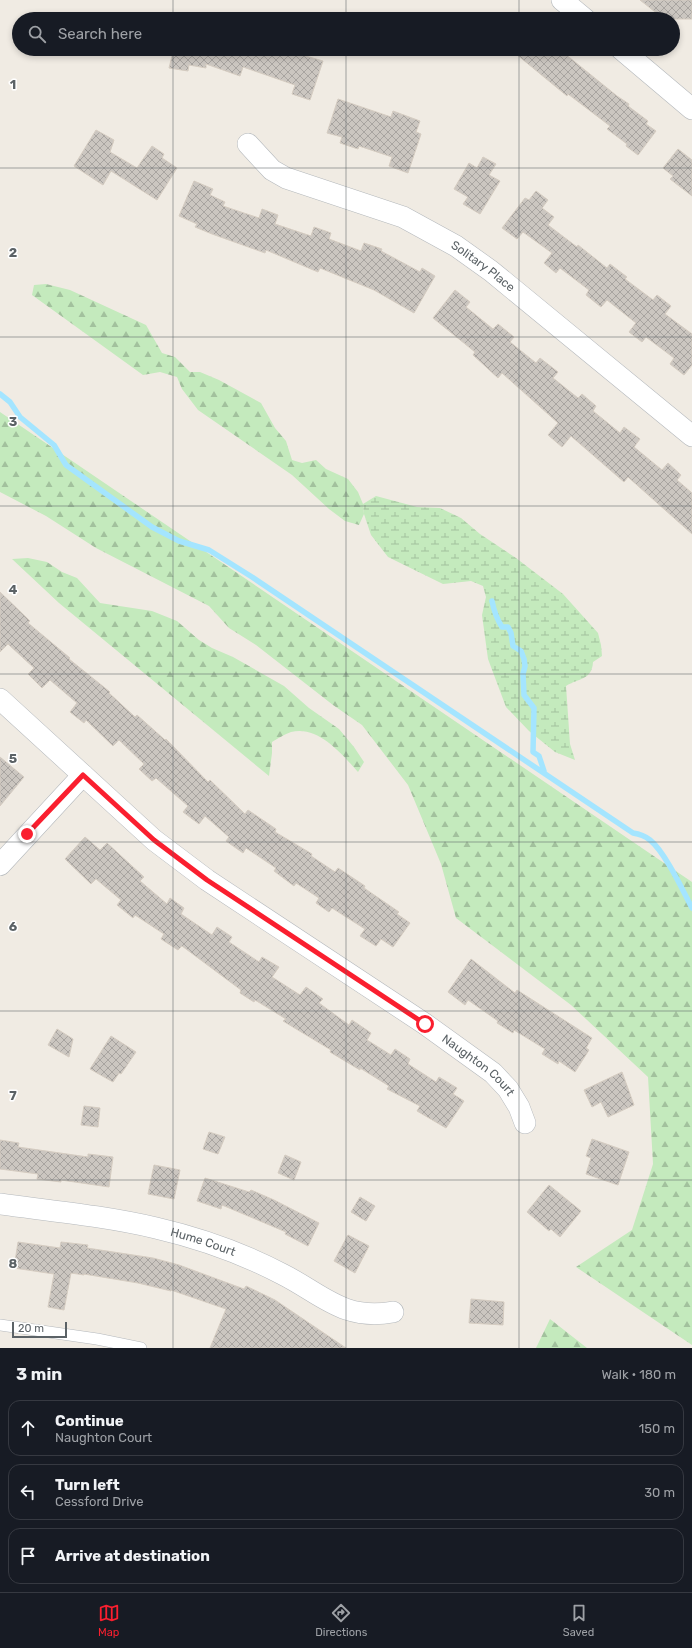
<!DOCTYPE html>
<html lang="en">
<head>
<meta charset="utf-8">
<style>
	body { margin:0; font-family:Rubik,sans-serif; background:#20242c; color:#f1f3f6 }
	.scale { position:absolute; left:12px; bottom:10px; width:55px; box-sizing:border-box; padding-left:4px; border:2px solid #5b6266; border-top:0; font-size:11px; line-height:14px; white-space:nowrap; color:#5b6266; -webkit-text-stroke:3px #fff; paint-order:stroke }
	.stop { position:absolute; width:12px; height:12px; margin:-9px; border:3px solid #fa1f2f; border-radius:50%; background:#fff }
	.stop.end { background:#fa1f2f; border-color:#fff; box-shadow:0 1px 4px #0008 }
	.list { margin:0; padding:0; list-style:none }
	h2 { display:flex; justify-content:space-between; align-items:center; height:52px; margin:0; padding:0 16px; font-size:17px }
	h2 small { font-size:13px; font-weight:400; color:#9ea1a6 }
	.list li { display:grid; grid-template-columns:26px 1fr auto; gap:12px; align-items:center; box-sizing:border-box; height:56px; margin:0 8px 8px; padding:0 8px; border:1px solid #363941; border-radius:12px }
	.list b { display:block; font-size:15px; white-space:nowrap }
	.list p { margin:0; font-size:13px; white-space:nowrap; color:#9ea1a6 }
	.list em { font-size:13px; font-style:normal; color:#9ea1a6 }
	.icon { flex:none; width:22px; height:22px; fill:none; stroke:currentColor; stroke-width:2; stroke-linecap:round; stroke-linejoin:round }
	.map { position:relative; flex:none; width:692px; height:1348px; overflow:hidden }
	.search { position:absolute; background:#171b24; box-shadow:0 2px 6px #0003; left:12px; right:12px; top:12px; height:44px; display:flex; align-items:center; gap:10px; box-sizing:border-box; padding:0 14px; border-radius:22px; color:#9ea1a6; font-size:15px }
	.sheet { height:244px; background:#171b24 }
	nav { display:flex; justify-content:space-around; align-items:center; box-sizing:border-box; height:56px; border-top:1px solid #363941; background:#171b24; font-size:11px; color:#9ea1a6 }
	nav a { display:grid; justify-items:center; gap:2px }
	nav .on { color:#fa1f2f }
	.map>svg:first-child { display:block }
</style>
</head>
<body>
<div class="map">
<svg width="692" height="1348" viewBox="0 0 692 1348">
	<defs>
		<pattern id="forest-firs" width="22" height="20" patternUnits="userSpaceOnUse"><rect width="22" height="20" fill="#c4eabd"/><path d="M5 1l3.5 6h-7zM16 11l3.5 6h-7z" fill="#a2c19d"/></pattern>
		<pattern id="wetland-marsh" width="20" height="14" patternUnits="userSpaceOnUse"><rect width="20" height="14" fill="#c4eabd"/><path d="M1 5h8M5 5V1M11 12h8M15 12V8" fill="none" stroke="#a2c19d"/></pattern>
		<pattern id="building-cross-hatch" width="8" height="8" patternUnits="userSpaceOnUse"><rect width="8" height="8" fill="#cbc6c0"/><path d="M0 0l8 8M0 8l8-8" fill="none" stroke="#a8a4a0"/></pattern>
	</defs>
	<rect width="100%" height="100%" fill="#f0ebe3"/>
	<path fill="url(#forest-firs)" d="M46,284L70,290L146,325L162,353L175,357L190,372H200L219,380L261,403L275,428L286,441L292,460L302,463L316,460L326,469L348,479L358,492L363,504L364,514L359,525L345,521L329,509L292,475L198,410L182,389L177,377L160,372L143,375L32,295L34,285Z
		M0,412L692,882V1345L576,1267L632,1230L653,1164L648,1077L571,1005L456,918L441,864L408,785L362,725L333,705L256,645L229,628L209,606L96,548L46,516L0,492Z
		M28,558L47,562L62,572L77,578L100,603L152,611L177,621L199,640L212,648L233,657L284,686L309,708L339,729L354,747L364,762L358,772C342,754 318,725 291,732C285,734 277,739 272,742V753L269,776L59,603L12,559Z
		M550,1319L587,1348H536Z"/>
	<path fill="url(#wetland-marsh)" d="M376,496L417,507L440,508L461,518L480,534L516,558L563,594L598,633L601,645L602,656L593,662C592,680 579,678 566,686L570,744L575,760L555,752L529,731L506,707L488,659L482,615L486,597L483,586L471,581L443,584L388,557L371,535L364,514L363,504Z"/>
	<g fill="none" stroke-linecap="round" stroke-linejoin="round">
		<path stroke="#a4e5ff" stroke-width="5.5" d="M0,394L10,402L20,417L54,445L66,465L152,527L179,541L209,550L252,577L633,833C640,834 645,836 650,840C665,852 683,891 692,908
			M492,601C494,611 496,618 502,627H508L511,633L513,646L521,651L524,659L525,666L523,674L524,695L534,708L533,752L539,756L544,771"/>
	</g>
	<path fill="url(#building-cross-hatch)" stroke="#d5ccc1" d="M640,0H692V19H664Z
		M170,49H282L323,61L310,100L292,94L295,85L243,67L240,76L206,64V68L189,65L188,71L169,68L173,52L170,51Z
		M510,49H559L617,96L629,104L628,106L648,121L646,124L656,131L638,155L626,146L627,144L607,129L610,126L568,94L567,96Z
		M338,99L391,117L393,111L420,121L416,132L421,134L408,173L389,166L392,157L359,146L358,149L340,143L342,137L327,133Z
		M96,130L114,140L110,152L137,168L152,146L164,154L162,158L177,168L157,200L111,171L103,185L74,166Z
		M678,149L692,160V196L670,179L673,176L663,168Z
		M483,157L496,164L489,175L500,181L480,214L463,204L468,197L454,189L469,163L477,168Z
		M194,181L213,189L210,195L225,202L223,206L259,218L262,209L278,215L275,224L311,236L314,227L331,233L329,239L361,251L364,243L382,249L381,251L420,272L422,268L435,276L414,313L374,290L320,268L318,272L266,250L265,253L212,234L195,227L197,224L179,216Z
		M536,191L548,200L542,208L554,217L548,225L577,247L578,245L607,268L610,264L627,277L625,279L653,300L657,295L671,306L665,314L692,334V365L684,375L670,364L674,358L646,337L642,342L629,332L636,323L607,300L601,307L586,295L589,290L560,268L556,273L544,263L552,253L523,232L517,239L502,228L525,198L529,200Z
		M455,290L470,302L466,307L493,329L498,324L514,337L510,342L536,363L540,358L558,372L553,378L578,398L582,394L596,406L593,411L620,433L624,427L640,439L634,447L662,470L668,463L681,475L677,480L692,493V534L628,477L624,482L571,436L562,447L548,435L558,423L502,373L498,378L473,355L475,352L433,318Z
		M0,592L30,621L28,623L70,658L69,659L110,692L109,693L135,717L137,715L165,740L166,739L208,782L210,780L245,814L248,810L276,829L275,832L312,854L311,856L335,872L338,868L365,886L364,888L399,912L397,914L410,923L393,947L381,939L376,946L360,936L365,929L332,908L329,912L316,903L319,898L296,883L294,886L274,871L276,868L246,848L243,853L226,841L229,837L205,816L199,824L183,812L188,806L156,778L152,781L139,769L144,764L119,740L113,746L86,720L84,723L70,712L77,703L50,680L42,688L28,674L34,668L8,644L0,652Z
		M0,757L24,777L0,806Z
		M85,837L100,850L107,843L144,877L140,881L167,904L170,898L184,908L181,914L212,935L217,927L232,937L229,942L259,962L262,957L279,967L272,977L300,995L306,987L323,999L319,1003L349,1025L352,1020L371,1033L367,1040L391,1055L395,1049L410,1059L408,1064L436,1082L439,1077L457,1088L453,1094L464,1101L446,1128L417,1111L420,1106L387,1089L389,1086L360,1068V1070L330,1052L331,1050L283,1021L286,1019L255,1000L254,1002L240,993L241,990L182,946L178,950L161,939L164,934L135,915L133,918L117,905L121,900L96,879L91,884L65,859Z
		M471,959L515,993L517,990L592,1038L586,1048L589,1050L575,1072L559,1061L558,1064L542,1054L545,1049L514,1030L513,1033L497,1023L498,1021L468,1000L465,1005L448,992Z
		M57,1029L73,1039L69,1057L48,1045Z
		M111,1036L136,1052L121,1074L119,1073L113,1082L90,1069Z
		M622,1072L634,1105L608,1117L601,1102L592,1107L584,1090Z
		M84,1106L100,1108L98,1127L81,1125Z
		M209,1132L225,1137L218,1154L203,1149Z
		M592,1139L629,1152L618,1185L586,1174L591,1158L586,1156Z
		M0,1140L19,1143L18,1147L88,1157V1154L113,1157L109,1187L61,1180V1182L37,1179L38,1174L0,1169Z
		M285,1155L301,1162L294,1180L278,1173Z
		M154,1165L180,1170L174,1199L148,1194Z
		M205,1178L249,1192L251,1190L274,1200L319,1223L308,1246L285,1234L286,1232L222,1205L221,1209L197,1201Z
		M549,1185L581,1211L560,1237L551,1229L549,1231L527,1212Z
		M360,1197L375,1206L366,1221L351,1212Z
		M348,1235L369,1246L355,1273L334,1261Z
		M18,1242L60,1248L61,1242L88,1245L87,1248L153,1258L179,1265L244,1289L246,1286L275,1300L346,1348H210L226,1309L171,1290V1291L138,1283L84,1274V1275L71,1273L64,1310L48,1307L54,1274L14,1268Z
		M471,1299L504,1302L503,1325L469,1323Z"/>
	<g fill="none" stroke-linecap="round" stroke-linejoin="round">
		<g stroke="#b4b8bc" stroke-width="12">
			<path id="service" d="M0,1325L97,1339L141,1348"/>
		</g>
		<g stroke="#b4b8bc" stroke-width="22">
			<g id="minor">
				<path d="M562,0L585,19"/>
				<path d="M621,49L692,109"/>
				<path id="s1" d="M248,144L272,170L286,178L403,217L456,246L491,271L692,436"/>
				<path id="s2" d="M0,699L154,840L207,880L425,1024L493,1073L508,1089L519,1107L525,1123"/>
				<path d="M0,865L83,775"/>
				<path id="s3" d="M0,1204C52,1211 105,1216 156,1228C199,1238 242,1253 282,1274C322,1294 343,1321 393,1312"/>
			</g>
		</g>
		<use href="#service" stroke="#fff" stroke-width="11"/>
		<use href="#minor" stroke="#fff" stroke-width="21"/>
	</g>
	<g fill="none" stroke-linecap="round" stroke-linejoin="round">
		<path stroke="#fa1f2f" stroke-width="5" d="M27,834L83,775L154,840L207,880L425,1024"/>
	</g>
	<path fill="none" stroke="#5b6266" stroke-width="1" stroke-opacity="0.55" d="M173,0V19M346,0V19M519,0V19M173,49V1348M346,49V1348M519,49V1348M0,168H692M0,337H692M0,506H692M0,674H692M0,842H692M0,1011H692M0,1180H692"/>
	<g text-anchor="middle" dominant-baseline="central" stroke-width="3" stroke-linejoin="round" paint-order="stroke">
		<g font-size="12" fill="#5b6266" stroke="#fff">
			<text stroke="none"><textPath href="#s1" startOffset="269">Solitary Place</textPath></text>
			<text stroke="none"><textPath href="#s2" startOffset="604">Naughton Court</textPath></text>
			<text stroke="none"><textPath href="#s3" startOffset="207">Hume Court</textPath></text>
		</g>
	</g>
	<g font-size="13" text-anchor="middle" font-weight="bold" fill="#5b6266" stroke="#fff" stroke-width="3" stroke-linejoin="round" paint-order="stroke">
		<text x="13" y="89">1</text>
		<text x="13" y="257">2</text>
		<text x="13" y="426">3</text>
		<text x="13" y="594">4</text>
		<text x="13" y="763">5</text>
		<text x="13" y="931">6</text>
		<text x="13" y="1100">7</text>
		<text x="13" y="1268">8</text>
	</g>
</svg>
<div class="scale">20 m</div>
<div class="stop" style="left:425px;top:1024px"></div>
<div class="stop end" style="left:27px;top:834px"></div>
<div class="search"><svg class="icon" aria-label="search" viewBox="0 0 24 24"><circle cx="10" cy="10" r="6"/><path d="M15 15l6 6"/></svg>Search here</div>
</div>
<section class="sheet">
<h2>3 min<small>Walk · 180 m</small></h2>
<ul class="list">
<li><svg class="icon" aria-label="ahead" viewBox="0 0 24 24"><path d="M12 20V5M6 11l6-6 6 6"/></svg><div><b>Continue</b><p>Naughton Court</p></div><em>150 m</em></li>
<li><svg class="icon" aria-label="left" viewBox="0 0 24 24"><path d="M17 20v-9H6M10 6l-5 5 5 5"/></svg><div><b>Turn left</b><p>Cessford Drive</p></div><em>30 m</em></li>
<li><svg class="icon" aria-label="arrive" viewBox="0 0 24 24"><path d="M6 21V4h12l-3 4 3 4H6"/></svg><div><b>Arrive at destination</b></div></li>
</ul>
</section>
<nav>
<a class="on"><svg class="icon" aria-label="map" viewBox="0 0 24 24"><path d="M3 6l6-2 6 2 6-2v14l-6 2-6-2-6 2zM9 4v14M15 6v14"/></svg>Map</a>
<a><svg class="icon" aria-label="directions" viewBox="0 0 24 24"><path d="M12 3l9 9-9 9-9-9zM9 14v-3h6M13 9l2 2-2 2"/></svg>Directions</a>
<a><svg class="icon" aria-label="saved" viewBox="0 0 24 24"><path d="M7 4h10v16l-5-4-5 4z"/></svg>Saved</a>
</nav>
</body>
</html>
